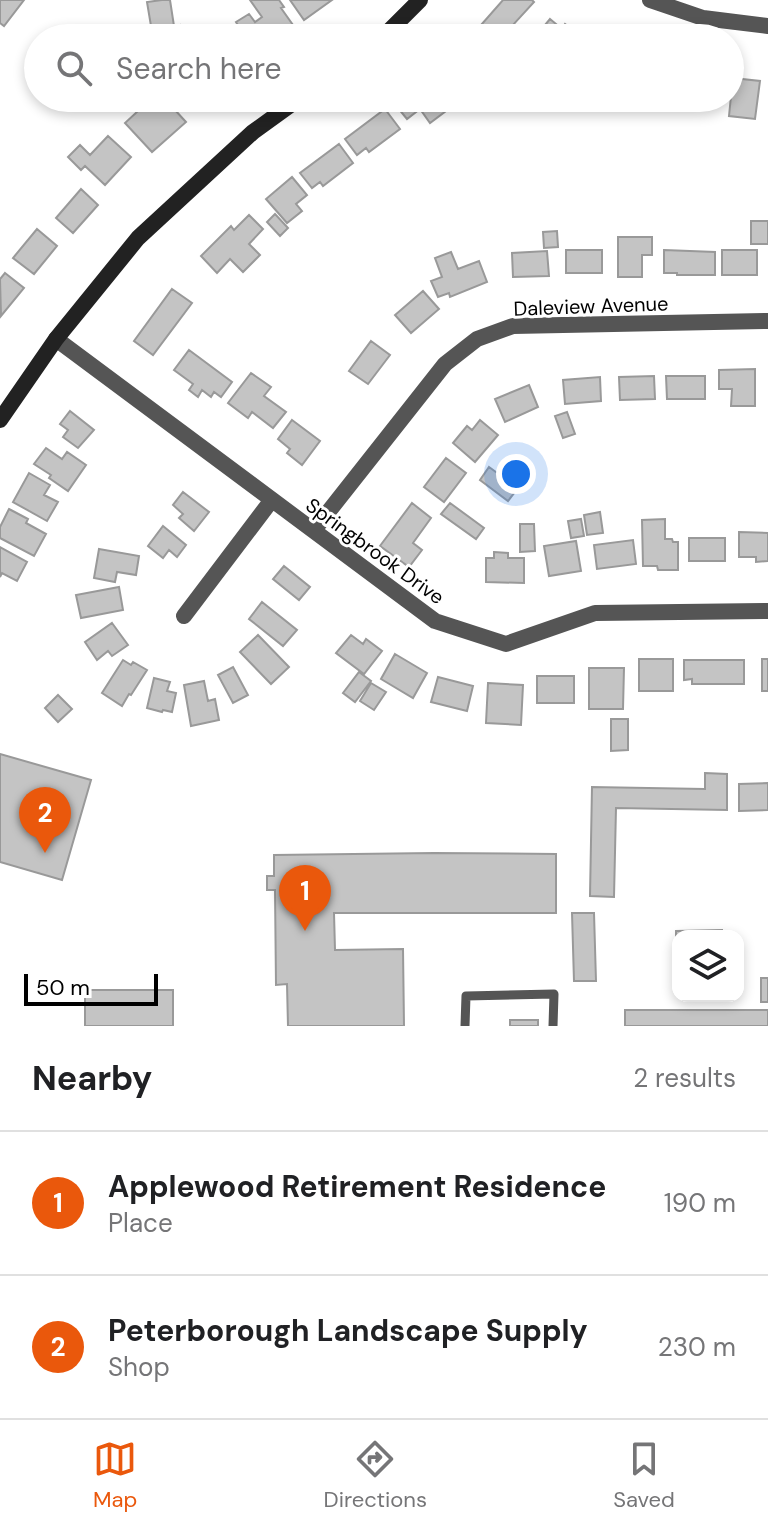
<!DOCTYPE html>
<html lang="en">
<head>
<meta charset="utf-8">
<style>
	body { margin:0; font-family:"DM Sans",sans-serif; background:#f2f2f2; color:#202124 }
	.controls { position:absolute; right:24px; bottom:24px; display:grid; overflow:hidden; border-radius:16px; box-shadow:0 4px 12px #0003 }
	.controls button { width:72px; height:72px; display:grid; place-items:center; padding:0; border:0; border-bottom:2px solid #e0e0e0; background:#fff; color:#202124; font:40px sans-serif }
	.scale { position:absolute; left:24px; bottom:20px; width:134px; box-sizing:border-box; padding-left:8px; border:4px solid #000; border-top:0; font-size:22px; line-height:28px; white-space:nowrap; color:#000; -webkit-text-stroke:6px #fff; paint-order:stroke }
	.you { position:absolute; left:516px; top:474px; width:28px; height:28px; margin:-20px; border:6px solid #fff; border-radius:50%; background:#1a73e8; box-shadow:0 0 0 12px #1a73e833 }
	.badge { display:grid; place-items:center; width:52px; height:52px; border-radius:50%; background:#ea580c; color:#fff; font-size:26px; font-weight:700 }
	.pin { position:absolute; translate:-50% -66px; filter:drop-shadow(0 2px 4px #0008) }
	.pin::after { content:''; position:absolute; top:42px; width:28px; height:24px; background:inherit; clip-path:polygon(0 0,100% 0,50% 100%) }
	.list { margin:0; padding:0; list-style:none }
	h2 { display:flex; justify-content:space-between; align-items:center; height:104px; margin:0; padding:0 32px; font-size:34px }
	h2 small { font-size:26px; font-weight:400; color:#757577 }
	.list li { display:grid; grid-template-columns:52px 1fr auto; gap:24px; align-items:center; box-sizing:border-box; height:144px; padding:0 32px; border-top:2px solid #e0e0e0 }
	.list b { display:block; font-size:30px; white-space:nowrap }
	.list p { margin:0; font-size:26px; white-space:nowrap; color:#757577 }
	.list em { font-size:26px; font-style:normal; color:#757577 }
	.icon { flex:none; width:44px; height:44px; fill:none; stroke:currentColor; stroke-width:2; stroke-linecap:round; stroke-linejoin:round }
	.map { position:relative; flex:none; width:768px; height:1026px; overflow:hidden }
	.search { position:absolute; background:#fff; box-shadow:0 4px 12px #0003; left:24px; right:24px; top:24px; height:88px; display:flex; align-items:center; gap:20px; box-sizing:border-box; padding:0 28px; border-radius:44px; color:#757577; font-size:30px }
	.sheet { height:392px; background:#fff }
	nav { display:flex; justify-content:space-around; align-items:center; box-sizing:border-box; height:112px; border-top:2px solid #e0e0e0; background:#fff; font-size:22px; color:#757577 }
	nav a { display:grid; justify-items:center; gap:4px }
	nav .on { color:#ea580c }
	.map>svg:first-child { display:block }
</style>
</head>
<body>
<div class="map">
<svg width="768" height="1026" viewBox="0 0 768 1026">
	<rect width="100%" height="100%" fill="#fff"/>
	<path fill="#c4c4c4" stroke="#999" stroke-width="2" d="M0,0H24L4,26L0,23Z
		M162,0H170L174,26L180,25L182,37L191,35L192,38H157L156,31L152,32L147,2Z
		M250,0H279L284,7L281,8L293,25L275,38H251L247,33L244,35L236,22L249,14L255,22L262,17Z
		M290,0H332L304,20Z
		M503,0H532L534,2L501,38H479L474,33Z
		M550,19L562,29L565,24L580,35L577,38L535,37Z
		M733,78L760,81L755,119L729,116L731,96H730V79Z
		M152,98H164L186,122L152,152L125,123Z
		M398,98H437L446,111L430,123L420,109L407,119L393,102Z
		M385,109L400,129L369,152L366,148L357,155L345,139Z
		M108,136L131,157L105,185L85,166L81,170L68,157L80,145L90,155Z
		M339,144L353,163L323,186L320,182L312,188L300,173Z
		M292,177L307,195L296,204L302,211L287,223L266,199Z
		M81,189L98,205L73,233L56,218Z
		M275,214L288,228L280,236L267,222Z
		M249,215L263,229L249,244L260,255L243,272L230,259L217,273L201,256L231,226L234,230Z
		M751,221H768V244H751Z
		M37,229L57,246L34,274L13,258Z
		M557,231L558,247L544,248L543,232Z
		M618,237H652V255H642V277H618Z
		M566,250H602V273H566Z
		M664,250L715,252V275H677V273H664Z
		M722,250H757V275H722Z
		M547,251L549,276L513,277L512,253Z
		M451,252L458,269L479,261L487,282L450,297L449,293L438,297L431,281L442,277L435,258Z
		M5,273L24,288L1,316L0,279Z
		M172,289L192,303L153,355L134,341Z
		M423,291L439,309L411,333L395,315Z
		M371,341L390,355L368,384L349,371Z
		M189,350L232,382L221,397L214,392L211,397L202,390L198,397L189,390L193,384L174,370Z
		M755,369V406H731L732,389H719V370Z
		M251,373L271,387L264,396L286,412L273,428L252,412L248,418L228,403Z
		M654,376L655,399L620,400L619,377Z
		M666,376H705V399H667Z
		M600,377L601,401L565,404L563,380Z
		M529,385L538,407L505,422L495,399Z
		M70,411L94,430L78,448L63,437L68,430L60,424Z
		M567,412L575,434L563,438L555,416Z
		M292,420L320,441L302,465L287,453L290,449L278,439Z
		M480,420L498,435L475,462L453,443L467,426L472,430Z
		M46,448L62,459L67,452L86,465L68,491L49,478L51,475L34,464Z
		M446,458L466,473L444,502L424,487Z
		M489,467L518,488L508,501L480,480Z
		M29,473L50,485L44,495L58,502L47,521L13,502Z
		M183,492L209,512L194,531L179,518L183,514L173,505Z
		M412,503L431,518L413,543L422,550L409,567L380,546Z
		M450,503L484,528L476,539L441,514Z
		M9,509L28,519L26,523L46,534L34,556L0,538V527Z
		M600,512L603,533L587,535L584,515Z
		M581,519L584,536L571,538L568,521Z
		M665,519V539H672L673,542H678V570H658L657,566H643L642,520Z
		M520,524H534L535,551L520,552Z
		M163,526L186,545L177,557L169,550L163,558L148,546Z
		M739,532L768,533V561L756,562V557H739Z
		M689,538H725V561H689Z
		M633,540L636,564L597,569L594,545Z
		M576,541L581,571L549,576L544,546Z
		M0,547L27,562L17,581L2,573L0,577Z
		M99,549L139,556L136,575L117,572L115,582L94,578Z
		M494,552L508,553V558H524V583L486,582V558H494Z
		M284,566L310,587L299,600L273,579Z
		M119,587L123,610L81,618L76,595Z
		M262,602L297,630L283,646L249,619Z
		M112,623L128,645L112,656L108,651L97,660L85,642Z
		M258,635L289,667L271,684L240,652Z
		M351,635L363,644L366,639L382,651L364,674L336,653Z
		M395,654L427,673L413,698L381,679Z
		M639,659H673V691H639Z
		M762,659H768V691H762Z
		M123,660L131,665L133,662L147,670L131,695L129,694L122,706L102,693Z
		M684,660H744V684H692V679L684,680Z
		M233,667L248,695L233,703L218,675Z
		M589,668H624L623,709H589Z
		M359,672L371,681L355,702L343,693Z
		M537,676H574V703H537Z
		M438,677L473,686L467,711L431,702Z
		M154,678L170,682L167,691L176,693L172,712L163,710L162,712L147,708Z
		M204,681L208,701L215,699L219,720L191,726L184,685Z
		M371,683L386,692L374,710L360,701Z
		M488,683L523,685L521,725L486,723Z
		M58,695L72,709L58,722L45,708Z
		M611,719H628V750L611,751Z
		M0,754L91,780L62,880L0,862Z
		M705,773L727,774V810L616,808L614,897L590,896L592,787L705,789Z
		M768,783V810L739,811V784Z
		M434,853L556,854V913H334L335,950L403,949L404,1026H288L287,984L276,985L275,890H267V876H274V855Z
		M572,913H594L596,981H574Z
		M722,930V936H678V985H676V931Z
		M761,978H768V1002H761Z
		M85,990H173V1026H85Z
		M625,1010H768V1026H625Z
		M510,1020H538V1026H510Z"/>
	<g fill="none" stroke-linecap="round" stroke-linejoin="round">
		<path stroke="#555" stroke-width="9" d="M465,1026L466,996L554,994L553,1026"/>
		<path stroke="#555" stroke-width="16" d="M650,0L703,18L768,26
			M56,339L435,621L506,644L595,613L768,611
			M314,530L445,364L477,339L513,326L768,321
			M184,616L271,501"/>
		<path stroke="#222" stroke-width="16" d="M382,38L420,0
			M0,420L56,339L138,238L253,132L300,98"/>
	</g>
	<g text-anchor="middle" dominant-baseline="central" stroke-width="6" stroke-linejoin="round" paint-order="stroke">
		<g font-size="20" fill="#000" stroke="#fff">
			<text transform="translate(591 306) rotate(-2)">Daleview Avenue</text>
			<text transform="translate(375 551) rotate(36)">Springbrook Drive</text>
		</g>
	</g>
</svg>
<div class="controls">
<button><svg class="icon" aria-label="layers" viewBox="0 0 24 24"><path d="M12 4l9 5-9 5-9-5zM3 14l9 5 9-5"/></svg></button>
</div>
<div class="scale">50 m</div>
<div class="you"></div>
<div class="pin badge" style="left:305px;top:931px">1</div>
<div class="pin badge" style="left:45px;top:853px">2</div>
<div class="search"><svg class="icon" aria-label="search" viewBox="0 0 24 24"><circle cx="10" cy="10" r="6"/><path d="M15 15l6 6"/></svg>Search here</div>
</div>
<section class="sheet">
<h2>Nearby<small>2 results</small></h2>
<ul class="list">
<li><span class="badge">1</span><div><b>Applewood Retirement Residence</b><p>Place</p></div><em>190 m</em></li>
<li><span class="badge">2</span><div><b>Peterborough Landscape Supply</b><p>Shop</p></div><em>230 m</em></li>
</ul>
</section>
<nav>
<a class="on"><svg class="icon" aria-label="map" viewBox="0 0 24 24"><path d="M3 6l6-2 6 2 6-2v14l-6 2-6-2-6 2zM9 4v14M15 6v14"/></svg>Map</a>
<a><svg class="icon" aria-label="directions" viewBox="0 0 24 24"><path d="M12 3l9 9-9 9-9-9zM9 14v-3h6M13 9l2 2-2 2"/></svg>Directions</a>
<a><svg class="icon" aria-label="saved" viewBox="0 0 24 24"><path d="M7 4h10v16l-5-4-5 4z"/></svg>Saved</a>
</nav>
</body>
</html>
